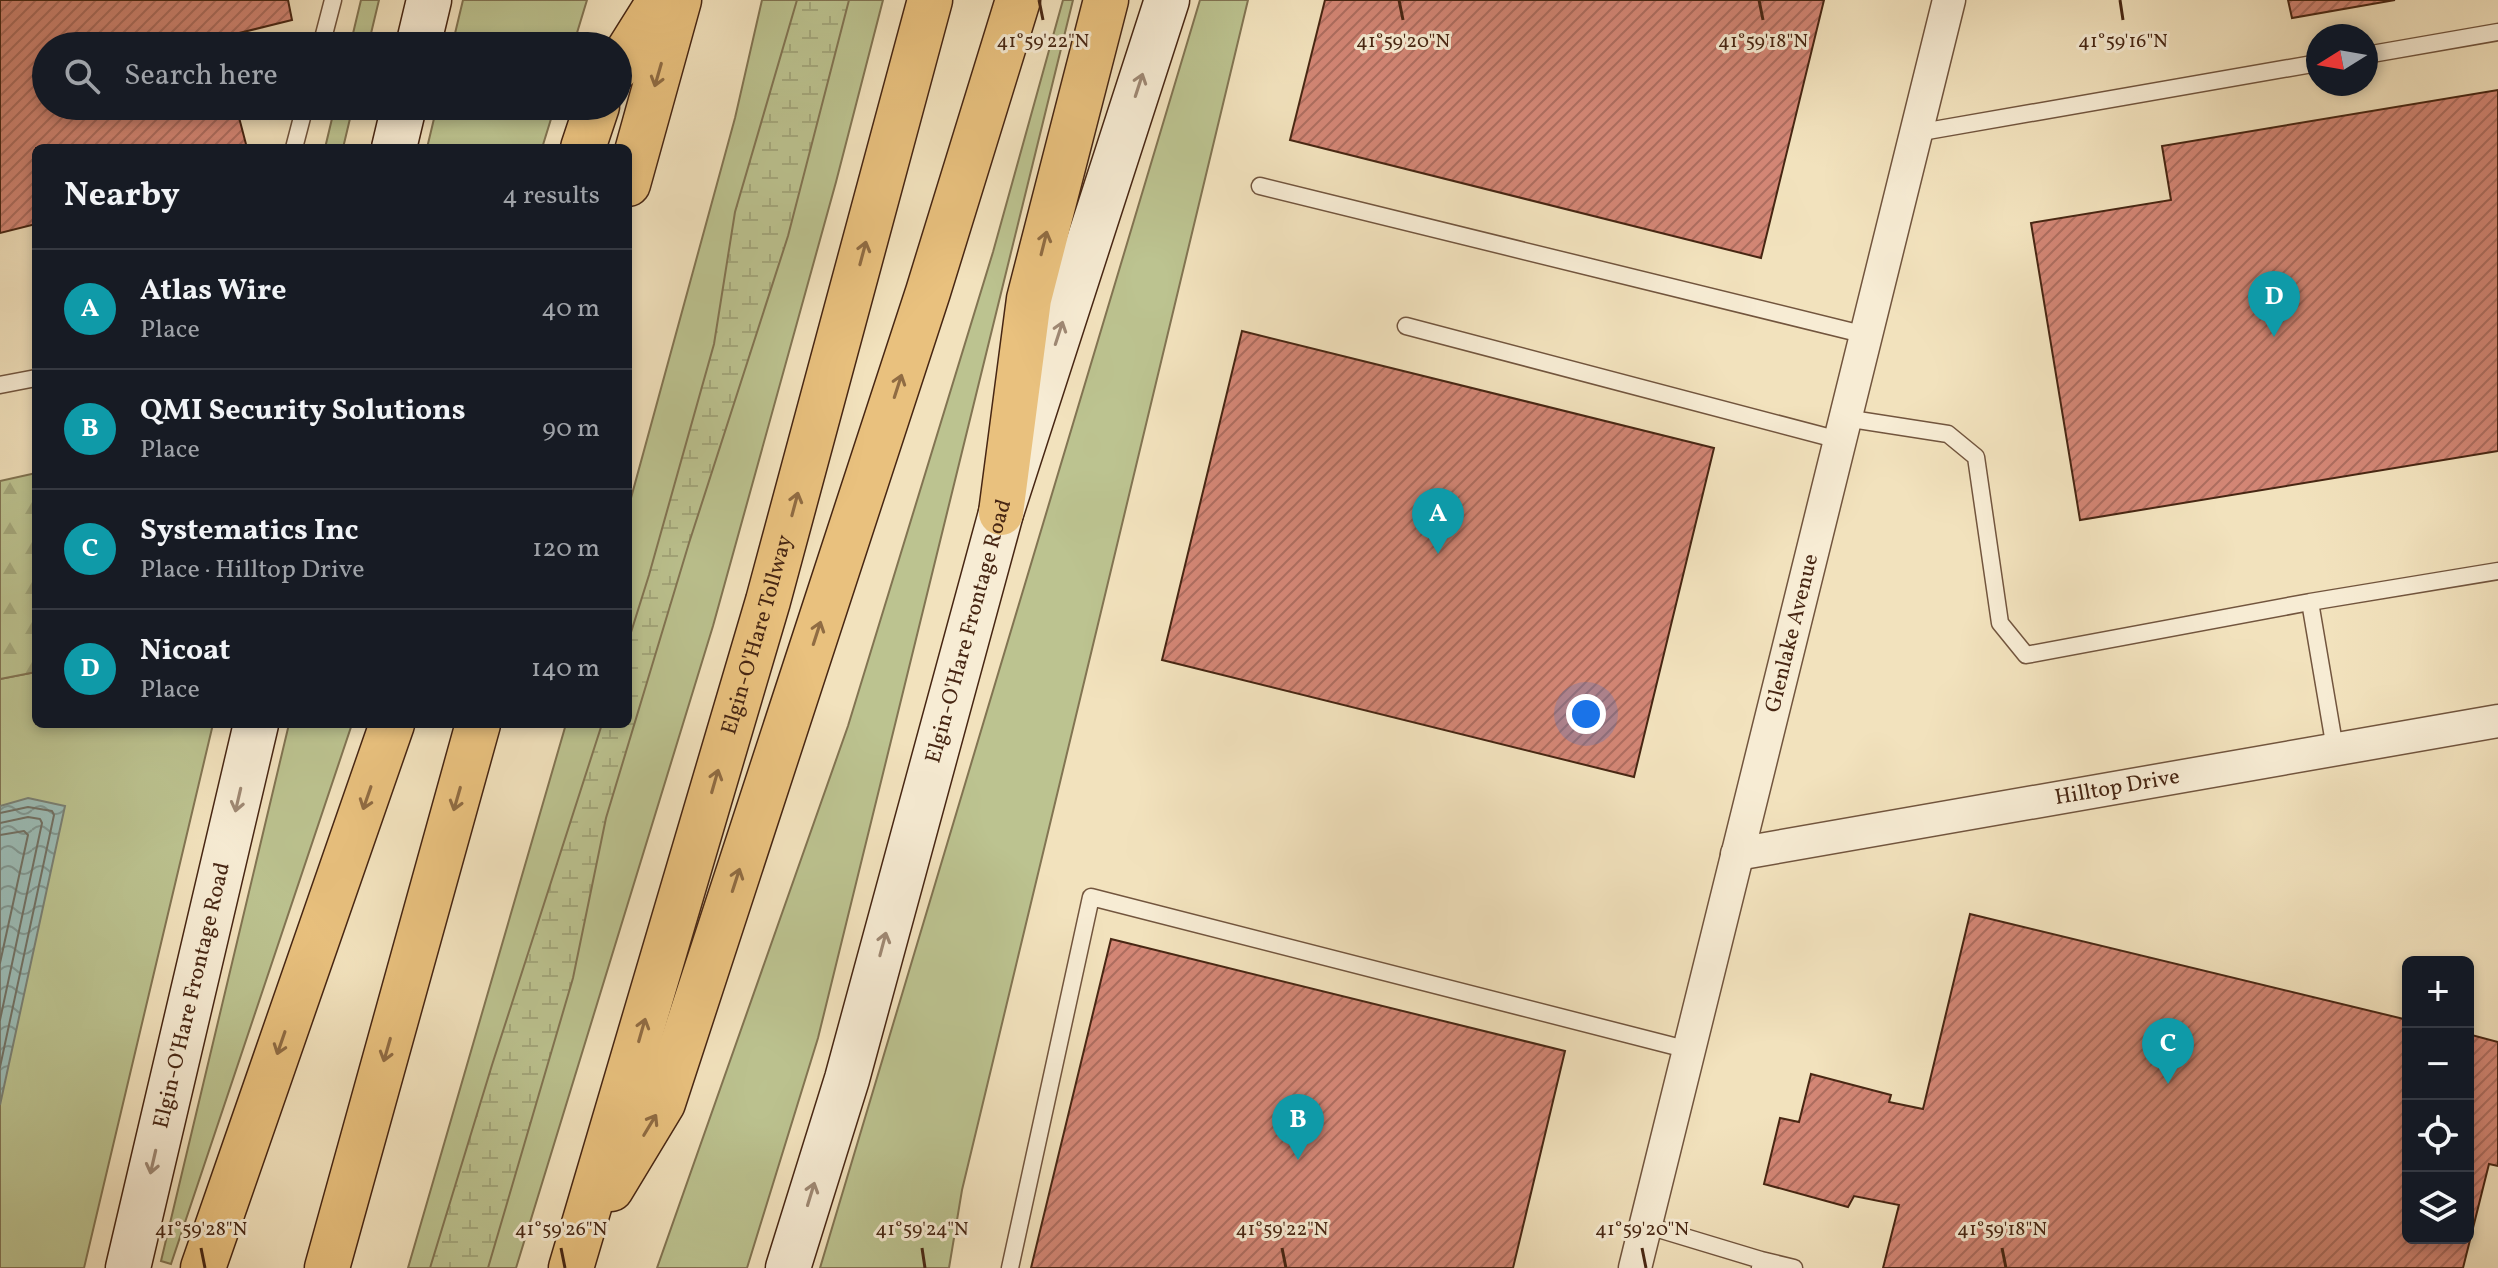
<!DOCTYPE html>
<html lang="en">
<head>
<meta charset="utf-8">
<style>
	body { margin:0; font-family:Vollkorn,serif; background:#242831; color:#f1f3f6 }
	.controls { position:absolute; right:24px; bottom:24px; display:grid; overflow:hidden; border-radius:12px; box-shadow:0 4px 12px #0003 }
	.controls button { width:72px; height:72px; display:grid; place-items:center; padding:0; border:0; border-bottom:2px solid #363941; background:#171b24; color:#f1f3f6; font:40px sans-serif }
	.compass { position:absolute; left:2306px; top:24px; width:72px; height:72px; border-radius:50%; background:#171b24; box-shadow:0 4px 12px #0003; rotate:259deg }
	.you { position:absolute; left:1586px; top:714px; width:28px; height:28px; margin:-20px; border:6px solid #fff; border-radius:50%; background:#1a73e8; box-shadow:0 0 0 12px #1a73e833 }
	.badge { display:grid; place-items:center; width:52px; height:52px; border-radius:50%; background:#b45309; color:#fff; font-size:26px; font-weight:700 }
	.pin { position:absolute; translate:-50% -66px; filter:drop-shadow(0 2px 4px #0008) }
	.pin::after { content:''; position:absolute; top:42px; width:28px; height:24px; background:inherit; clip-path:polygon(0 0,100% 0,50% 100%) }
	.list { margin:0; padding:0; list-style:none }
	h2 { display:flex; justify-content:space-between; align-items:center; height:104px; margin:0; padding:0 32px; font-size:34px }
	h2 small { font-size:26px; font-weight:400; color:#9ea1a6 }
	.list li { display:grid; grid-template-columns:52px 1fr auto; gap:24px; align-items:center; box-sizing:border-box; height:120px; padding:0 32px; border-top:2px solid #363941 }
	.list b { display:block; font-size:30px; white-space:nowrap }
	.list p { margin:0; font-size:26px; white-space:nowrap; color:#9ea1a6 }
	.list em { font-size:26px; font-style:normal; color:#9ea1a6 }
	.icon { flex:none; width:44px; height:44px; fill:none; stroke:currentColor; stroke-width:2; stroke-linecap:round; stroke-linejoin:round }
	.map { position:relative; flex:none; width:2498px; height:1268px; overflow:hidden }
	.search { position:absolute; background:#171b24; box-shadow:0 4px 12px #0003; left:32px; top:32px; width:600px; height:88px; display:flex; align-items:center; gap:20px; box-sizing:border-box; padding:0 28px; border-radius:44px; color:#9ea1a6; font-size:30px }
	.panel { position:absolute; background:#171b24; box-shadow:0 4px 12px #0003; left:32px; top:144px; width:600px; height:584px; border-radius:12px }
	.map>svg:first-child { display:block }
</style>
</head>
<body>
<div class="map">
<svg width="2498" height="1268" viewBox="0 0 2498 1268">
	<defs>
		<pattern id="forest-firs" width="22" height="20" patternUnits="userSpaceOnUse" patternTransform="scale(2)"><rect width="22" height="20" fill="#bcc390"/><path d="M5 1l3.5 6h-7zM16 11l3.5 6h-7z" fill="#a3a77b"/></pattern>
		<pattern id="wetland-marsh" width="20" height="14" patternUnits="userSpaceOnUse" patternTransform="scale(2)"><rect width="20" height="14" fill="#bcc390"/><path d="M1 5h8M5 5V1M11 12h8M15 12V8" fill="none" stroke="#a3a77b"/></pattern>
		<pattern id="water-waves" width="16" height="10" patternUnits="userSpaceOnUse" patternTransform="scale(2)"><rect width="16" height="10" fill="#9cbdb7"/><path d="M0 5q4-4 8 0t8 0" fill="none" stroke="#819994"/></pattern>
		<pattern id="building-hatch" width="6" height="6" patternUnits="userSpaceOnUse" patternTransform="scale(2)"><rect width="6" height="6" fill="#d38675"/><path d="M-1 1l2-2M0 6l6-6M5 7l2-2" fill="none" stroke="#ad6d5f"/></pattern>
	</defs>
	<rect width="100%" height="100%" fill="#f2e2bd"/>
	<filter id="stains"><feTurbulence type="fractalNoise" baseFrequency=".0025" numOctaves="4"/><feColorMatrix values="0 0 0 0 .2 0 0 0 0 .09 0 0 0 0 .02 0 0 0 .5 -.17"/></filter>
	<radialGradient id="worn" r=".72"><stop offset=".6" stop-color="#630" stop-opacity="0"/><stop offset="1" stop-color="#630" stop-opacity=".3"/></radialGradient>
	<path fill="#bcc390" stroke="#827452" stroke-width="2" d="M361,0H379L368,46H350Z
		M463,0H587L573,46H452Z
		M762,0H883L836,182L713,626L516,1268H408L566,724H628V509L735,118Z
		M1063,0H1073L818,1038L747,1268H657L848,726L993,252Z
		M1200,0H1248L962,1190L949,1268H820Z
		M335,106H353L343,148H325Z
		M437,106H555L542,148H427Z
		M36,672V724H213L84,1268H0V679Z
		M289,724H352L171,1264L161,1261Z"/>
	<path fill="url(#forest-firs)" stroke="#827452" stroke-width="2" d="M36,473V672L0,679V481Z"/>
	<path fill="url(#wetland-marsh)" stroke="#827452" stroke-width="2" d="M797,0H849L788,236L689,543L606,818L573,978L488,1268H430L492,1065L602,724H628V642L649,575L714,344L735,212Z"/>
	<path fill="url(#water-waves)" stroke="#7a8175" stroke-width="2" d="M28,798L65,806L0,1105V806Z"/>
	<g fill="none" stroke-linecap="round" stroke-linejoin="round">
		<path stroke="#727265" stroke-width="2" d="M0,813L28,807L52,811L54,815L0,1067
			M0,823L28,817L40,819L42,823L0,1020
			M0,835L24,831L28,835L0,963"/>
	</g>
	<path fill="url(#building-hatch)" stroke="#472613" stroke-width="2" d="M0,0H288L292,20L219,38L222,46H46V106H236L247,148H36V224L0,233Z
		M1325,0H1824L1761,258L1290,140Z
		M2288,0H2395L2292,18Z
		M2498,90V451L2080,520L2031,223L2171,200L2162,146Z
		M1242,331L1714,448L1634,777L1162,660Z
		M1970,914L2408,1020V1238H2468V1034L2498,1042V1166L2489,1164L2463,1268H1883L1899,1205L1854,1196L1848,1207L1764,1184L1780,1118L1799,1122L1811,1074L1891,1095L1889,1102L1923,1109Z
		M1111,939L1565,1051L1513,1268H1031Z"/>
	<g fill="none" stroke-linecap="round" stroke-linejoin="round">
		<g stroke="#72553e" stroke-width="19">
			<path id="service" d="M321,46L333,0
				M2366,55L2498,32
				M1916,133L2318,63
				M294,148L305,106
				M1260,186L1866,335
				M1406,326L1839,440
				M0,385L36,378
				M1845,418L1948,434L1976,457L2000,623L2026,655L2310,602L2335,749
				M2310,602L2498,571
				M1645,1225L1761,1260
				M1010,1268L1091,897L1689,1050
				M1760,1268L1761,1260L1794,1268"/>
		</g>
		<g stroke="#72553e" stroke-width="35">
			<g id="minor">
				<path id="s1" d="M1737,854L2498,721"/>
				<path id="s2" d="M1635,1268L1949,0"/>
			</g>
		</g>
		<g stroke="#472613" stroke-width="47">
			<g id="secondary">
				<path d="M418,46L429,0"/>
				<path d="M394,148L404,106"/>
				<path id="s3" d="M128,1268L256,724"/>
				<path id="s4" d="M788,1268L847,1079L1001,513L1167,0"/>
			</g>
		</g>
		<g stroke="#472613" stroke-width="47">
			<g id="motorway">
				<path d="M618,67L660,0"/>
				<path d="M583,148L597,106"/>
				<path d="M628,184L679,0"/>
				<path d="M1001,513L1029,299L1106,0"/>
				<path d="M611,1189L663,1103L928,292L1018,0"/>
				<path d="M203,1268L392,724"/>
				<path d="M327,1268L478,724"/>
				<path id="s5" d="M571,1268L768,601L930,0"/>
			</g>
		</g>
		<use href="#service" stroke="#f7ecd4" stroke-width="16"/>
		<use href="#minor" stroke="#f7ecd4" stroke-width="32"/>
		<use href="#secondary" stroke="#f7ecd4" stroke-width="44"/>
		<use href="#motorway" stroke="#e9c17e" stroke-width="44"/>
	</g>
	<defs><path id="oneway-shaft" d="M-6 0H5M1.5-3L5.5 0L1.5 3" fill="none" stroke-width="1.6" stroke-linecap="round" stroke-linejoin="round" transform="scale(2)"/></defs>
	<g stroke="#906c43">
		<use href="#oneway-shaft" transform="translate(658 75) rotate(106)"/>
		<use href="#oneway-shaft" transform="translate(1044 243) rotate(-76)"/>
		<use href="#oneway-shaft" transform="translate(863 253) rotate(-75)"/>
		<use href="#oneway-shaft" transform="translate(898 386) rotate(-72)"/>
		<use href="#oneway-shaft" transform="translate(795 504) rotate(-75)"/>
		<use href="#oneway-shaft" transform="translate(817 633) rotate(-72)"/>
		<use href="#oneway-shaft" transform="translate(715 781) rotate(-74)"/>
		<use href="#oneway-shaft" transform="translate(367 798) rotate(109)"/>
		<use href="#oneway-shaft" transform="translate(457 799) rotate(106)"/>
		<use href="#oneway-shaft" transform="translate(736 880) rotate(-72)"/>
		<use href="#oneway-shaft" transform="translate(642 1030) rotate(-74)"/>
		<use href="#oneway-shaft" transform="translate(281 1043) rotate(109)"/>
		<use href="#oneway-shaft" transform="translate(387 1050) rotate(106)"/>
		<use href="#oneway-shaft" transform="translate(650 1125) rotate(-59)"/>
	</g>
	<g stroke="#9f8974">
		<use href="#oneway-shaft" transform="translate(1139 85) rotate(-72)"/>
		<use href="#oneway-shaft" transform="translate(1059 333) rotate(-72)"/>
		<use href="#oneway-shaft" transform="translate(238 800) rotate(103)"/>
		<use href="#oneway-shaft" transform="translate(883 944) rotate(-75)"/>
		<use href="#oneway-shaft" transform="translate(153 1162) rotate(103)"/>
		<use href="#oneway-shaft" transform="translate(811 1194) rotate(-73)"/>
	</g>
	<path fill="none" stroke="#472613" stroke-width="3" d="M1039,0L1043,20M1399,0L1403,20M1759,0L1763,20M2120,0L2123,20M201,1248L205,1268M561,1248L565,1268M922,1248L925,1268M1282,1248L1286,1268M1642,1248L1646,1268M2002,1248L2006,1268"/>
	<g text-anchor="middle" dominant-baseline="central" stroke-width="6" stroke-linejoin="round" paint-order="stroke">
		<g font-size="22" fill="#472613" stroke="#f7ecd4">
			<text stroke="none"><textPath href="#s4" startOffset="662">Elgin-O'Hare Frontage Road</textPath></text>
			<text stroke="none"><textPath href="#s2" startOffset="654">Glenlake Avenue</textPath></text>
			<text stroke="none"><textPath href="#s5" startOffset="660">Elgin-O'Hare Tollway</textPath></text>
			<text stroke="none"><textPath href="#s1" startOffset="386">Hilltop Drive</textPath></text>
			<text stroke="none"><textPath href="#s3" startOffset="280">Elgin-O'Hare Frontage Road</textPath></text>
		</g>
	</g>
	<g font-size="20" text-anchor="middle" fill="#472613" stroke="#f7ecd4" stroke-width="6" stroke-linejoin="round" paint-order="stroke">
		<text x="1043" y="47">41°59'22"N</text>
		<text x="1403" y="47">41°59'20"N</text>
		<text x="1763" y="47">41°59'18"N</text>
		<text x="2123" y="47">41°59'16"N</text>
		<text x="201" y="1235">41°59'28"N</text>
		<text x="561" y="1235">41°59'26"N</text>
		<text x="922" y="1235">41°59'24"N</text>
		<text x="1282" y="1235">41°59'22"N</text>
		<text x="1642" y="1235">41°59'20"N</text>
		<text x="2002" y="1235">41°59'18"N</text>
	</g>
	<rect width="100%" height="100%" filter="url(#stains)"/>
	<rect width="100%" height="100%" fill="url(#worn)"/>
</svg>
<div class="controls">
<button>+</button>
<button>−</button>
<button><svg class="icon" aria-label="locate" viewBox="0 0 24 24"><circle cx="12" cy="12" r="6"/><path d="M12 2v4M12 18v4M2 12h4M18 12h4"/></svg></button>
<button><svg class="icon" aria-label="layers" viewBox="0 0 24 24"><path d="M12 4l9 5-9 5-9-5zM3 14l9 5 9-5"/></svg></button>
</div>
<svg class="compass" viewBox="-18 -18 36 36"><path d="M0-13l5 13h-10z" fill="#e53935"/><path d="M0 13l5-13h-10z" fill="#9ea1a6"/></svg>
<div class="you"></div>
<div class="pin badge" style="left:1438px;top:554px;background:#0f9aa8">A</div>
<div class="pin badge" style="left:1298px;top:1160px;background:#0f9aa8">B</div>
<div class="pin badge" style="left:2168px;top:1084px;background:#0f9aa8">C</div>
<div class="pin badge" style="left:2274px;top:337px;background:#0f9aa8">D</div>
<div class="search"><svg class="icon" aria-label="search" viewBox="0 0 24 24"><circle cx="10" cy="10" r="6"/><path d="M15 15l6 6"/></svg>Search here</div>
<section class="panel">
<h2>Nearby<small>4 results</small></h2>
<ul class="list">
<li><span class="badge" style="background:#0f9aa8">A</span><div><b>Atlas Wire</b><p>Place</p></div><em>40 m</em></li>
<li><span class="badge" style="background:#0f9aa8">B</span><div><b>QMI Security Solutions</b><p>Place</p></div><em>90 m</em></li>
<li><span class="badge" style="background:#0f9aa8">C</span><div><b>Systematics Inc</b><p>Place · Hilltop Drive</p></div><em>120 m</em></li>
<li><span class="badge" style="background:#0f9aa8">D</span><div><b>Nicoat</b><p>Place</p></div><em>140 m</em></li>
</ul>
</section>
</div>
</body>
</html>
